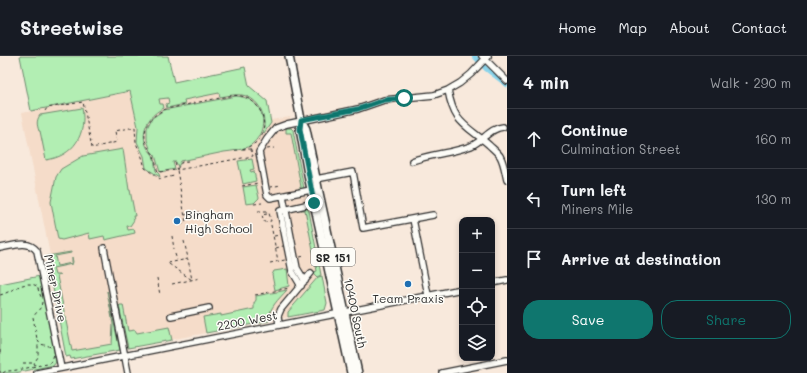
<!DOCTYPE html>
<html lang="en">
<head>
<meta charset="utf-8">
<style>
	body { margin:0; font-family:Mali,sans-serif; background:#20242c; color:#f1f3f6 }
	.controls { position:absolute; right:12px; bottom:12px; display:grid; overflow:hidden; border-radius:8px; box-shadow:0 2px 6px #0003 }
	.controls button { width:36px; height:36px; display:grid; place-items:center; padding:0; border:0; border-bottom:1px solid #363941; background:#171b24; color:#f1f3f6; font:20px sans-serif }
	.stop { position:absolute; width:12px; height:12px; margin:-9px; border:3px solid #0f766e; border-radius:50%; background:#fff }
	.stop.end { background:#0f766e; border-color:#fff; box-shadow:0 1px 4px #0008 }
	.list { margin:0; padding:0; list-style:none }
	h2 { display:flex; justify-content:space-between; align-items:center; height:52px; margin:0; padding:0 16px; font-size:17px }
	h2 small { font-size:13px; font-weight:400; color:#9ea1a6 }
	.list li { display:grid; grid-template-columns:26px 1fr auto; gap:12px; align-items:center; box-sizing:border-box; height:60px; padding:0 16px; border-top:1px solid #363941 }
	.list b { display:block; font-size:15px; white-space:nowrap }
	.list p { margin:0; font-size:13px; white-space:nowrap; color:#9ea1a6 }
	.list em { font-size:13px; font-style:normal; color:#9ea1a6 }
	.actions { display:flex; gap:8px; padding:12px 16px }
	.actions a { flex:1; padding:9px 0; border:1px solid #0f766e; border-radius:16px; text-align:center; font-size:14px; color:#0f766e }
	.actions .main { background:#0f766e; color:#fff }
	.icon { flex:none; width:22px; height:22px; fill:none; stroke:currentColor; stroke-width:2; stroke-linecap:round; stroke-linejoin:round }
	.map { position:relative; flex:none; width:507px; height:317px; overflow:hidden }
	header { display:flex; align-items:center; gap:24px; box-sizing:border-box; height:56px; padding:0 20px; background:#171b24; border-bottom:1px solid #363941 }
	header strong { font-size:19px }
	nav { display:flex; gap:22px; margin-inline-start:auto; font-size:14px }
	main { display:flex }
	aside { flex:1; background:#171b24 }
	.map>svg:first-child { display:block }
</style>
</head>
<body>
<header>
<strong>Streetwise</strong>
<nav><a>Home</a><a>Map</a><a>About</a><a>Contact</a></nav>
</header>
<main>
<div class="map">
<svg width="507" height="317" viewBox="0 0 507 317">
	<rect width="100%" height="100%" fill="#f8e9dc"/>
	<filter id="ink" filterUnits="userSpaceOnUse"><feTurbulence type="fractalNoise" baseFrequency=".025" numOctaves="2"/><feDisplacementMap in="SourceGraphic" scale="8" xChannelSelector="R" yChannelSelector="G"/><feConvolveMatrix kernelMatrix="1 2 1 2 8 2 1 2 1" color-interpolation-filters="sRGB"/></filter>
	<g filter="url(#ink)">
		<path fill="#f5dcc9" d="M245,11L249,30L267,45L271,64L290,61L327,247L326,253L325,254L71,303L70,300L66,301L46,199H50L22,57Z"/>
		<path fill="#b2eeb3" stroke="#6e8c6f" d="M20,0H168L174,26L245,11L249,30L267,45L271,67L264,77L263,76C267,60 259,42 242,39C234,38 227,40 220,41L219,37L184,44L185,48L167,52L166,48L169,47L168,42L159,43L160,48H163L164,52C150,58 140,73 146,89C147,93 151,96 153,99C155,104 155,110 156,115L159,118L160,121L146,112L144,100L137,86L138,71L130,35L31,55Z
			M236,40C247,41 256,45 261,56C266,69 260,84 248,91C241,94 232,95 224,96C210,99 195,102 181,105L178,111L176,106H173L175,113L160,116L155,99L151,95L147,84V72L152,62L164,54Z
			M82,52C87,78 74,100 46,104L40,75H39C37,69 36,65 40,59Z
			M286,72H291L293,74L304,133H298L301,131L291,77H286Z
			M123,93L129,134H130L135,160H133L134,164L130,170H127L128,174L134,173L135,177L105,184L104,180L90,183L89,177L62,184L58,183L51,146L56,121L61,113L83,100Z
			M252,103L254,113L250,114L251,116L254,115L256,125L243,128L238,105Z
			M256,129L259,142L254,147L246,148L243,131Z
			M306,152L309,155L321,219L317,221L314,218V216L317,215L305,154H301Z
			M71,196V197L55,200L57,210L72,207V201L73,206L72,208L53,212L55,219H61L57,220L72,295L112,288L113,268L107,235L120,294L71,303L70,300L66,301L47,200Z
			M287,213L289,230L275,234L272,219L274,215Z
			M40,220L56,306L54,309L15,317H0V228Z
			M322,220L327,247L325,254L288,261V256L318,221Z
			M287,234C279,243 268,252 269,265L206,277L203,261L221,258V260L254,253V247L256,244V240Z
			M120,249H123L128,275L135,274L137,277L169,271L172,284L128,292L119,250Z"/>
		<g fill="none" stroke-linecap="round" stroke-linejoin="round">
			<path stroke="#8ad4eb" stroke-width="4.5" d="M474,0L486,13L507,29"/>
			<g stroke="#2b2b2b" stroke-width="8">
				<path id="minor" d="M482,0L507,25
					M448,34C454,68 465,68 489,89C492,92 497,96 500,100C504,107 505,116 507,124
					M412,105C431,98 452,97 471,90C483,85 490,72 503,71
					M316,123L353,116L363,172L433,159
					M311,134L270,142L267,139L259,96L267,83L276,72L287,68L358,53L384,44L434,39L448,34L460,27L471,18L488,0
					M283,140L297,212L305,225
					M413,163L428,239
					M0,192C13,190 28,183 37,195L61,312
					M104,192L128,317
					M492,227L507,224
					M301,230L292,215L280,155L314,147
					M171,260L209,252
					M279,269L278,260L281,253L311,217
					M37,317L462,233
					M442,317L507,304"/>
			</g>
			<g stroke="#2b2b2b" stroke-width="10">
				<path id="major" d="M289,0L301,64L306,73L318,132L358,317
					M301,64L300,73L309,124L351,317"/>
			</g>
			<path stroke="#2b2b2b" stroke-width="1" stroke-dasharray="3 3" stroke-linecap="butt" d="M45,55L47,52L83,46L92,92L117,86L115,75L135,71L136,87L142,101L145,112L160,123L174,120
				M267,93L274,92
				M235,94H240
				M175,106L177,114L253,100L250,91
				M177,113L182,106L188,105
				M242,130L258,127
				M270,131L281,129
				M254,148L262,147
				M258,155H267V158L262,159L264,166L271,165L269,157L267,158
				M185,159L199,156
				M182,168L186,167L177,114L158,116C156,111 156,106 154,101C153,96 148,93 146,87C141,72 152,58 166,53C182,50 198,46 214,43C223,42 232,38 241,40C264,44 274,80 250,90C247,92 244,92 241,93H251
				M271,169L278,205
				M172,180L174,193
				M274,180L280,179
				M184,185L188,202
				M276,192L283,190
				M175,198L177,204
				M300,201L305,200
				M168,207L188,203L192,224
				M270,207L285,204
				M169,208L192,224
				M157,222L160,239
				M172,228L200,222
				M0,239C13,236 23,223 37,230L41,241
				M255,239L289,232
				M42,246L41,251L33,261L37,283L40,288L49,290L52,293
				M0,294V297
				M23,307H33
				M35,309L34,307L38,301V288
				M0,315V317
				M3,317L6,315C20,315 35,309 49,308L51,305L53,298"/>
			<use href="#minor" stroke="#fdfcf7" stroke-width="5.5"/>
			<use href="#major" stroke="#fdfcf7" stroke-width="7"/>
		</g>
	</g>
	<g fill="none" stroke-linecap="round" stroke-linejoin="round" filter="url(#ink)">
		<path stroke="#0f766e" stroke-width="5" d="M314,147L300,73L301,64L358,53L384,44L404,42"/>
	</g>
	<g fill="#1f6fb2" stroke="#fdfcf7" stroke-width="1.5">
		<circle cx="177" cy="165" r="4"/>
		<circle cx="408" cy="228" r="4"/>
	</g>
	<g text-anchor="middle" dominant-baseline="central" stroke-width="3" stroke-linejoin="round" paint-order="stroke">
		<rect fill="#fdfcf7" stroke="#6a6a68" stroke-width="1" x="311" y="192" width="44" height="18" rx="3"/>
		<g font-size="11" font-weight="bold" fill="#2b2b2b">
			<text x="333" y="201">SR 151</text>
		</g>
		<g font-size="12" fill="#2b2b2b" stroke="#fdfcf7" text-anchor="start">
			<text x="185" y="158">Bingham<tspan x="185" dy="14">High School</tspan></text>
			<text x="408" y="242" text-anchor="middle">Team Praxis</text>
		</g>
		<g font-size="12" fill="#2b2b2b" stroke="#fdfcf7">
			<text transform="translate(56 232) rotate(78)">Miner Drive</text>
			<text transform="translate(356 257) rotate(78)">10400 South</text>
			<text transform="translate(247 264) rotate(-11)">2200 West</text>
		</g>
	</g>
</svg>
<div class="controls">
<button>+</button>
<button>−</button>
<button><svg class="icon" aria-label="locate" viewBox="0 0 24 24"><circle cx="12" cy="12" r="6"/><path d="M12 2v4M12 18v4M2 12h4M18 12h4"/></svg></button>
<button><svg class="icon" aria-label="layers" viewBox="0 0 24 24"><path d="M12 4l9 5-9 5-9-5zM3 14l9 5 9-5"/></svg></button>
</div>
<div class="stop" style="left:404px;top:42px"></div>
<div class="stop end" style="left:314px;top:147px"></div>
</div>
<aside>
<h2>4 min<small>Walk · 290 m</small></h2>
<ul class="list">
<li><svg class="icon" aria-label="ahead" viewBox="0 0 24 24"><path d="M12 20V5M6 11l6-6 6 6"/></svg><div><b>Continue</b><p>Culmination Street</p></div><em>160 m</em></li>
<li><svg class="icon" aria-label="left" viewBox="0 0 24 24"><path d="M17 20v-9H6M10 6l-5 5 5 5"/></svg><div><b>Turn left</b><p>Miners Mile</p></div><em>130 m</em></li>
<li><svg class="icon" aria-label="arrive" viewBox="0 0 24 24"><path d="M6 21V4h12l-3 4 3 4H6"/></svg><div><b>Arrive at destination</b></div></li>
</ul>
<div class="actions"><a class="main">Save</a><a>Share</a></div>
</aside>
</main>
</body>
</html>
